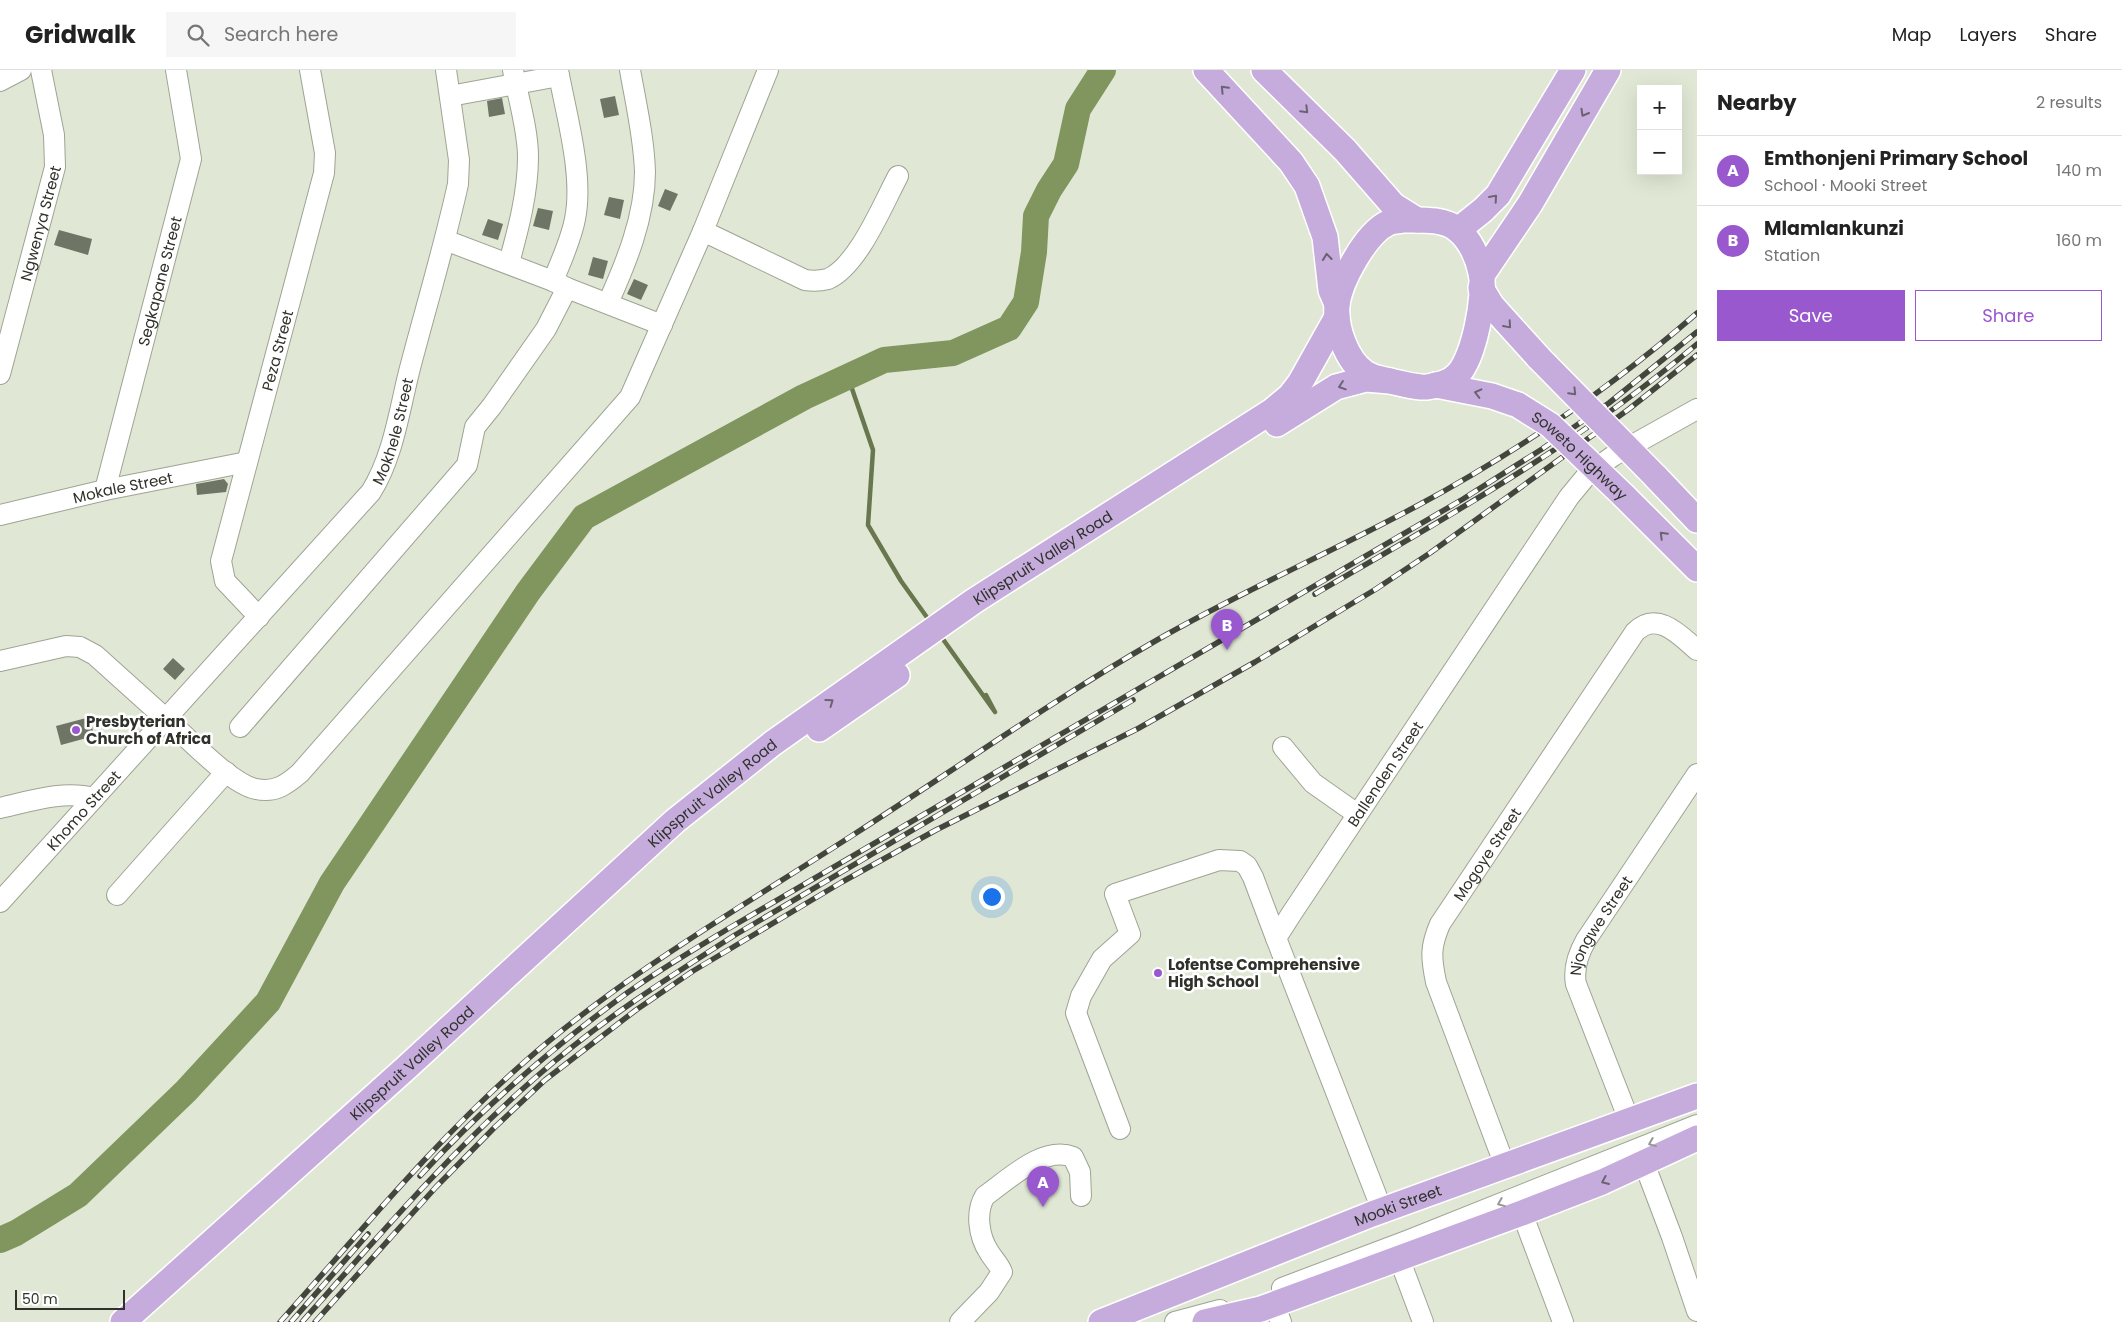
<!DOCTYPE html>
<html lang="en">
<head>
<meta charset="utf-8">
<style>
	body { margin:0; font-family:Poppins,sans-serif; background:#f6f6f6; color:#222 }
	.controls { position:absolute; right:15px; top:15px; display:grid; overflow:hidden; border-radius:0px; box-shadow:0 5px 20px #0002 }
	.controls button { width:45px; height:45px; display:grid; place-items:center; padding:0; border:0; border-bottom:1px solid #e0e0e0; background:#fff; color:#222; font:25px sans-serif }
	.scale { position:absolute; left:15px; bottom:12px; width:110px; box-sizing:border-box; padding-left:5px; border:2px solid #2f312a; border-top:0; font-size:14px; line-height:18px; white-space:nowrap; color:#2f312a; -webkit-text-stroke:4px #fff; paint-order:stroke }
	.you { position:absolute; left:991px; top:826px; width:18px; height:18px; margin:-12px; border:4px solid #fff; border-radius:50%; background:#1a73e8; box-shadow:0 0 0 8px #1a73e833 }
	.badge { display:grid; place-items:center; width:32px; height:32px; border-radius:50%; background:#9a58ce; color:#fff; font-size:16px; font-weight:700 }
	.pin { position:absolute; translate:-50% -41px; filter:drop-shadow(0 1px 2px #0008) }
	.pin::after { content:''; position:absolute; top:26px; width:18px; height:15px; background:inherit; clip-path:polygon(0 0,100% 0,50% 100%) }
	.list { margin:0; padding:0; list-style:none }
	h2 { display:flex; justify-content:space-between; align-items:center; height:65px; margin:0; padding:0 20px; font-size:21px }
	h2 small { font-size:16px; font-weight:400; color:#767676 }
	.list li { display:grid; grid-template-columns:32px 1fr auto; gap:15px; align-items:center; box-sizing:border-box; height:70px; padding:0 20px; border-top:1px solid #e0e0e0 }
	.list b { display:block; font-size:19px; white-space:nowrap }
	.list p { margin:0; font-size:16px; white-space:nowrap; color:#767676 }
	.list em { font-size:16px; font-style:normal; color:#767676 }
	.actions { display:flex; gap:10px; padding:15px 20px }
	.actions a { flex:1; padding:11px 0; border:1px solid #9a58ce; border-radius:0px; text-align:center; font-size:18px; color:#9a58ce }
	.actions .main { background:#9a58ce; color:#fff }
	.icon { flex:none; width:28px; height:28px; fill:none; stroke:currentColor; stroke-width:2; stroke-linecap:round; stroke-linejoin:round }
	.map { position:relative; flex:none; width:1697px; height:1252px; overflow:hidden }
	header { display:flex; align-items:center; gap:30px; box-sizing:border-box; height:70px; padding:0 25px; background:#fff; border-bottom:1px solid #e0e0e0 }
	header strong { font-size:24px }
	nav { display:flex; gap:28px; margin-inline-start:auto; font-size:18px }
	.search { width:350px; height:45px; background:#f6f6f6; display:flex; align-items:center; gap:12px; box-sizing:border-box; padding:0 18px; border-radius:0px; color:#767676; font-size:19px }
	main { display:flex }
	aside { flex:1; background:#fff }
	.map>svg:first-child { display:block }
</style>
</head>
<body>
<header>
<strong>Gridwalk</strong>
<div class="search"><svg class="icon" aria-label="search" viewBox="0 0 24 24"><circle cx="10" cy="10" r="6"/><path d="M15 15l6 6"/></svg>Search here</div>
<nav><a>Map</a><a>Layers</a><a>Share</a></nav>
</header>
<main>
<div class="map">
<svg width="1697" height="1252" viewBox="0 0 1697 1252">
	<rect width="100%" height="100%" fill="#e0e8d5"/>
	<g fill="none" stroke-linecap="round" stroke-linejoin="round">
		<path stroke="#68774e" stroke-width="4.5" d="M848,307L873,380L868,455L901,511L931,553
			M940,565L995,642L986,625"/>
		<path stroke="#81955e" stroke-width="26" d="M0,1170L16,1163L78,1125L186,1021L268,932L332,813L528,522L584,447L804,327L884,290L953,283L1009,258L1026,232L1034,182L1036,146L1049,120L1066,94L1078,39L1103,0"/>
	</g>
	<path fill="#6f7565" d="M615,26L619,45L604,48L600,29Z
		M502,28L505,44L489,47L487,31Z
		M665,119L678,124L670,141L658,136Z
		M609,127L624,130L620,149L604,145Z
		M538,138L553,141L549,160L533,156Z
		M488,149L503,154L498,170L482,165Z
		M59,160L92,169L88,185L54,175Z
		M593,187L608,191L603,209L588,205Z
		M634,209L648,215L641,230L627,224Z
		M224,409L228,414L226,422L197,425L196,414Z
		M173,588L185,599L175,610L163,599Z
		M90,647L94,666L61,675L56,656Z"/>
	<g fill="none" stroke-linecap="round" stroke-linejoin="round">
		<g stroke="#9da493" stroke-width="22">
			<g id="minor">
				<path d="M0,11L21,0"/>
				<path d="M450,26L559,6"/>
				<path d="M703,161L805,210C812,211 820,211 828,209C858,196 883,134 898,106"/>
				<path d="M445,170L553,211L567,218L662,255"/>
				<path d="M509,193C518,160 528,123 528,87C528,59 518,28 513,0"/>
				<path d="M553,211C561,191 571,170 575,149C584,105 566,44 558,0"/>
				<path d="M608,233C626,193 645,147 645,102C644,68 636,34 630,0"/>
				<path id="s1" d="M0,304L55,97L54,65L41,0"/>
				<path id="s2" d="M105,420L191,89L176,0"/>
				<path id="s3" d="M0,445L105,420L247,392"/>
				<path id="s4" d="M259,547L225,511L221,491L324,103L325,83L310,0"/>
				<path d="M0,591L66,576L80,577L95,585C122,609 148,633 175,657C193,673 233,715 256,719C275,723 286,715 300,703L630,327L703,161L768,0"/>
				<path d="M240,657L467,395L475,357L492,336L546,259L567,218"/>
				<path d="M1283,677L1313,713L1357,744"/>
				<path d="M0,738C31,731 63,720 94,728"/>
				<path d="M117,825L226,702"/>
				<path id="s5" d="M0,832L371,422C393,387 399,342 409,302C425,240 444,178 458,114L459,90L446,0"/>
				<path id="s6" d="M1629,1050L1576,914C1573,898 1578,884 1586,870L1697,704"/>
				<path d="M1120,1059L1076,943L1081,926L1102,889L1130,864L1115,824L1219,790L1240,791L1247,796L1253,807L1276,868"/>
				<path d="M1644,1093L1672,1167L1697,1241"/>
				<path id="s7" d="M1505,1096L1436,912C1431,888 1430,877 1440,854L1635,562C1657,540 1680,565 1697,580"/>
				<path id="s8" d="M1382,1140L1276,868L1292,843L1569,427L1588,404L1613,386L1697,339"/>
				<path d="M1522,1143L1563,1252"/>
				<path d="M1399,1188L1423,1252"/>
				<path d="M1282,1218L1409,1170L1697,1055"/>
				<path d="M1274,1234L1281,1252"/>
				<path d="M960,1252L989,1222L1002,1202C999,1194 993,1189 989,1182C979,1167 975,1142 985,1126C1008,1110 1043,1075 1073,1087L1080,1102L1081,1126"/>
				<path d="M1175,1252L1220,1240"/>
			</g>
		</g>
		<g stroke="#fff" stroke-width="28">
			<g id="major">
				<path d="M1206,0L1291,92L1307,116L1325,167L1331,220L1337,234"/>
				<path d="M1264,0L1345,80L1393,135L1417,150"/>
				<path d="M1403,150C1420,150 1444,148 1458,160C1470,170 1478,187 1481,203C1486,225 1474,288 1458,304C1450,313 1439,315 1427,317C1416,318 1405,314 1394,312C1383,309 1374,309 1365,303C1346,290 1335,257 1337,235C1340,211 1366,163 1388,153C1392,151 1398,151 1403,150Z"/>
				<path d="M1458,160L1483,140L1498,125L1573,0"/>
				<path d="M1482,205L1530,134L1608,0"/>
				<path d="M1481,218L1492,236L1539,288"/>
				<path d="M1436,315L1492,326L1518,335"/>
				<path d="M1277,354L1336,317L1366,309L1390,311"/>
				<path d="M1655,406L1697,450"/>
				<path d="M1624,426L1697,499"/>
				<path d="M819,659L897,605"/>
				<path id="s9" d="M123,1252L406,998L675,751L773,673L974,531L1272,341L1290,326L1300,313L1337,247"/>
				<path id="s10" d="M1101,1252L1372,1144L1697,1026"/>
				<path d="M1205,1252L1261,1239L1522,1143L1602,1112L1697,1068"/>
			</g>
		</g>
		<use href="#minor" stroke="#fff" stroke-width="20"/>
		<use href="#major" stroke="#c6acdd" stroke-width="25"/>
		<g stroke="#43463d" stroke-width="5.5">
			<path id="rail" d="M1315,524C1447,447 1580,373 1697,274
				M420,1106C482,1038 553,977 627,923C659,900 693,880 726,860L1463,429L1542,379L1609,333L1697,262
				M280,1252C358,1165 433,1073 521,995C621,906 740,838 853,765C954,700 1053,630 1157,570C1241,522 1329,483 1415,437C1515,383 1611,318 1697,243
				M291,1252L368,1164
				M302,1252C377,1168 450,1082 535,1008C597,953 666,909 735,865L1133,630
				M315,1252L436,1117L495,1057L545,1010L636,940L693,901L842,812L936,760L1139,658L1255,592L1376,519L1430,483L1629,339L1697,285"/>
		</g>
		<use href="#rail" stroke="#fff" stroke-width="4" stroke-dasharray="11" stroke-linecap="butt"/>
		<g stroke="#fff" stroke-width="28" stroke-linecap="butt">
			<g id="major-bridge">
				<path d="M1539,288L1655,406"/>
				<path id="s11" d="M1518,335L1550,355L1624,426"/>
			</g>
		</g>
		<use href="#major-bridge" stroke="#c6acdd" stroke-width="25"/>
	</g>
	<defs><path id="oneway-chevron" d="M-2-3.5L2.5 0L-2 3.5" fill="none" stroke-width="1.6" stroke-linecap="round" stroke-linejoin="round" transform="scale(1.25)"/></defs>
	<g stroke="#6b6272">
		<use href="#oneway-chevron" transform="translate(1224 19) rotate(-134)"/>
		<use href="#oneway-chevron" transform="translate(1305 40) rotate(45)"/>
		<use href="#oneway-chevron" transform="translate(1584 43) rotate(120)"/>
		<use href="#oneway-chevron" transform="translate(1494 128) rotate(-49)"/>
		<use href="#oneway-chevron" transform="translate(1327 187) rotate(-96)"/>
		<use href="#oneway-chevron" transform="translate(1508 255) rotate(49)"/>
		<use href="#oneway-chevron" transform="translate(1342 316) rotate(161)"/>
		<use href="#oneway-chevron" transform="translate(1573 322) rotate(46)"/>
		<use href="#oneway-chevron" transform="translate(1478 323) rotate(-166)"/>
		<use href="#oneway-chevron" transform="translate(1663 465) rotate(-135)"/>
		<use href="#oneway-chevron" transform="translate(830 632) rotate(-36)"/>
		<use href="#oneway-chevron" transform="translate(1605 1111) rotate(157)"/>
	</g>
	<g stroke="#979894">
		<use href="#oneway-chevron" transform="translate(1652 1073) rotate(158)"/>
		<use href="#oneway-chevron" transform="translate(1501 1133) rotate(158)"/>
	</g>
	<g fill="#9a58ce" stroke="#fff" stroke-width="2">
		<circle cx="76" cy="660" r="5"/>
		<circle cx="1158" cy="903" r="5"/>
	</g>
	<g text-anchor="middle" dominant-baseline="central" stroke-width="5" stroke-linejoin="round" paint-order="stroke">
		<g font-size="15" fill="#2f312a" stroke="#fff">
			<text stroke="none"><textPath href="#s1" startOffset="156">Ngwenya Street</textPath></text>
			<text stroke="none"><textPath href="#s2" startOffset="216">Segkapane Street</textPath></text>
			<text stroke="none"><textPath href="#s4" startOffset="288">Peza Street</textPath></text>
			<text stroke="none"><textPath href="#s5" startOffset="618">Mokhele Street</textPath></text>
			<text stroke="none"><textPath href="#s11" startOffset="80">Soweto Highway</textPath></text>
			<text stroke="none"><textPath href="#s3" startOffset="126">Mokale Street</textPath></text>
			<text stroke="none"><textPath href="#s9" startOffset="1198">Klipspruit Valley Road</textPath></text>
			<text stroke="none"><textPath href="#s8" startOffset="489">Ballenden Street</textPath></text>
			<text stroke="none"><textPath href="#s9" startOffset="792">Klipspruit Valley Road</textPath></text>
			<text stroke="none"><textPath href="#s5" startOffset="124">Khomo Street</textPath></text>
			<text stroke="none"><textPath href="#s7" startOffset="340">Mogoye Street</textPath></text>
			<text stroke="none"><textPath href="#s6" startOffset="211">Njongwe Street</textPath></text>
			<text stroke="none"><textPath href="#s9" startOffset="388">Klipspruit Valley Road</textPath></text>
			<text stroke="none"><textPath href="#s10" startOffset="319">Mooki Street</textPath></text>
		</g>
		<g font-size="15" font-weight="bold" fill="#2f312a" stroke="#fff" text-anchor="start">
			<text x="86" y="651">Presbyterian<tspan x="86" dy="17">Church of Africa</tspan></text>
			<text x="1168" y="894">Lofentse Comprehensive<tspan x="1168" dy="17">High School</tspan></text>
		</g>
	</g>
</svg>
<div class="controls">
<button>+</button>
<button>−</button>
</div>
<div class="scale">50 m</div>
<div class="you"></div>
<div class="pin badge" style="left:1043px;top:1137px">A</div>
<div class="pin badge" style="left:1227px;top:580px">B</div>
</div>
<aside>
<h2>Nearby<small>2 results</small></h2>
<ul class="list">
<li><span class="badge">A</span><div><b>Emthonjeni Primary School</b><p>School · Mooki Street</p></div><em>140 m</em></li>
<li><span class="badge">B</span><div><b>Mlamlankunzi</b><p>Station</p></div><em>160 m</em></li>
</ul>
<div class="actions"><a class="main">Save</a><a>Share</a></div>
</aside>
</main>
</body>
</html>
